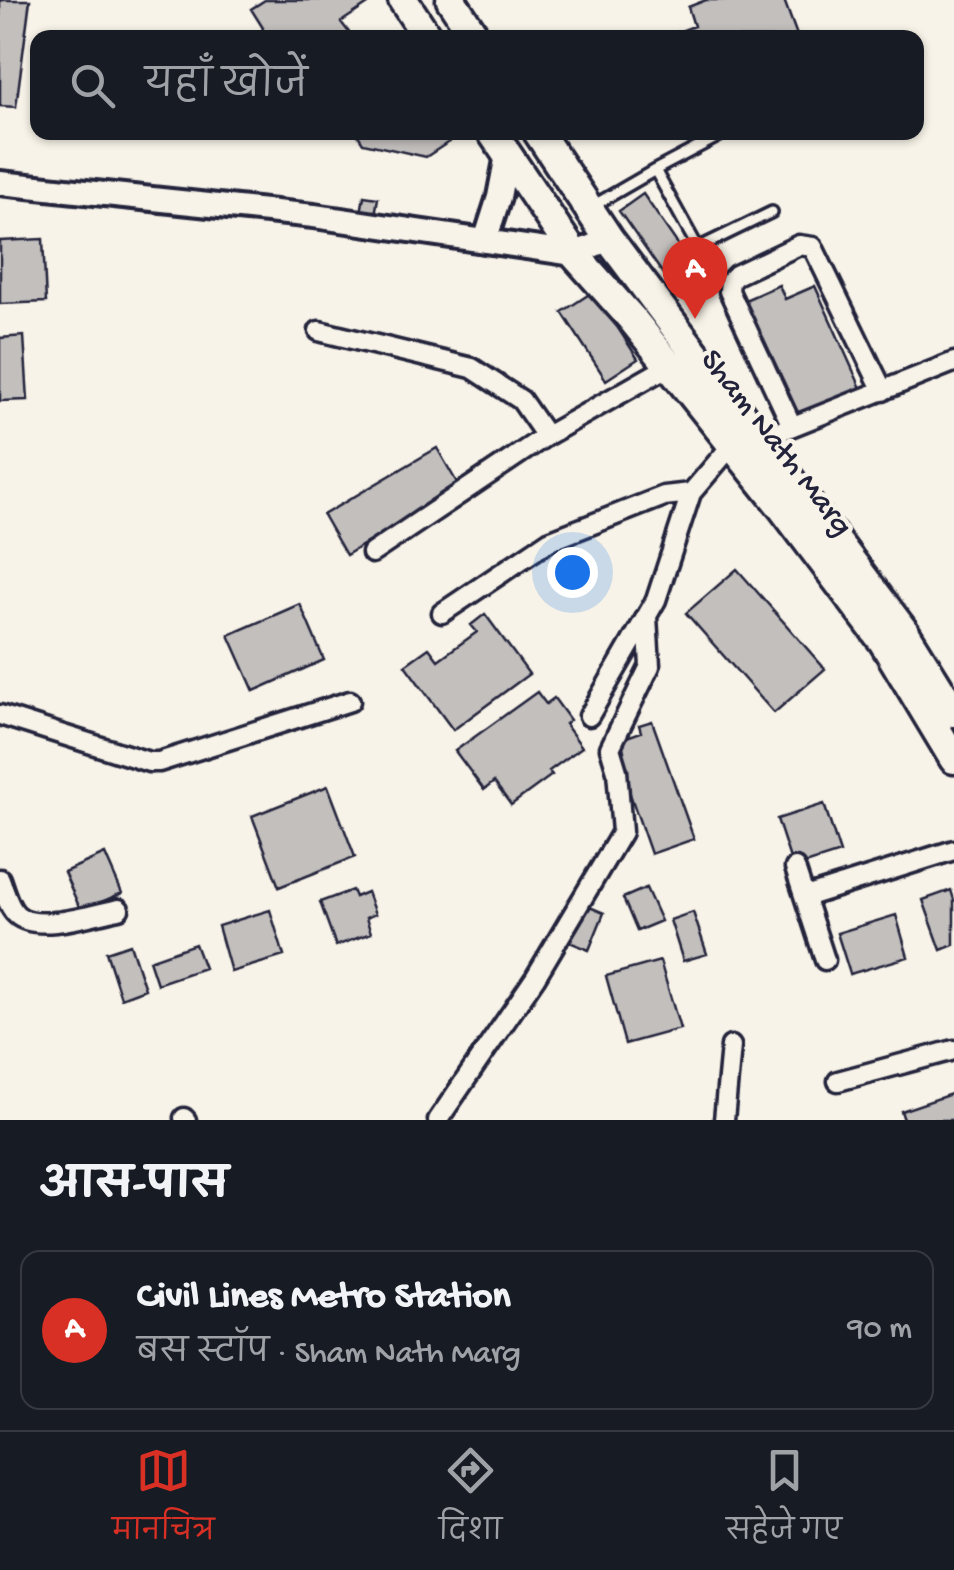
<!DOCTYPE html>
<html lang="hi">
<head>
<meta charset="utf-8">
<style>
	body { margin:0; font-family:"Gochi Hand","Playpen Sans Deva",sans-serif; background:#20242c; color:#f1f3f6 }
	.you { position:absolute; left:572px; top:572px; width:35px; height:35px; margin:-25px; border:8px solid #fff; border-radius:50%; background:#1a73e8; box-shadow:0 0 0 15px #1a73e833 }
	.badge { display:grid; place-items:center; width:65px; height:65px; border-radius:50%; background:#d93025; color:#fff; font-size:32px; font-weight:700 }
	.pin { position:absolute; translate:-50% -82px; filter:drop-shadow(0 2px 5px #0008) }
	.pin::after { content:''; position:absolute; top:52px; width:35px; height:30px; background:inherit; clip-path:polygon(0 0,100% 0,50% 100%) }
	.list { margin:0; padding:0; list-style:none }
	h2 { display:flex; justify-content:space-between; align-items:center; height:130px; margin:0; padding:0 40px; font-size:42px }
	h2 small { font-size:32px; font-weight:400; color:#9ea1a6 }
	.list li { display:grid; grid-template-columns:65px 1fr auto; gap:30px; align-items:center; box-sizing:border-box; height:160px; margin:0 20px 20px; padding:0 20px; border:2px solid #363941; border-radius:20px }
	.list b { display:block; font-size:38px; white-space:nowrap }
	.list p { margin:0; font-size:32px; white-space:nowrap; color:#9ea1a6 }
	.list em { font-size:32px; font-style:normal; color:#9ea1a6 }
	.icon { flex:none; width:55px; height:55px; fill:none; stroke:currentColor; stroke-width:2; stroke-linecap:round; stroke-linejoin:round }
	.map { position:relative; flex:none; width:954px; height:1120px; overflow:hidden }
	.search { position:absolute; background:#171b24; box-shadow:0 2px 8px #0004; left:30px; right:30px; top:30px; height:110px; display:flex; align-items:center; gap:25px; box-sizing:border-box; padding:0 35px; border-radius:20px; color:#9ea1a6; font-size:38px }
	.sheet { height:310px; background:#171b24 }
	nav { display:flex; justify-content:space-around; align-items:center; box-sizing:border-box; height:140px; border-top:2px solid #363941; background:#171b24; font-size:28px; color:#9ea1a6 }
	nav a { display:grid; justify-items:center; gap:5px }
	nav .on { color:#d93025 }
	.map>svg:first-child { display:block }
</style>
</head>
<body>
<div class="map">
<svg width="954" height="1120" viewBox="0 0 954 1120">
	<rect width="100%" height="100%" fill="#f7f3e8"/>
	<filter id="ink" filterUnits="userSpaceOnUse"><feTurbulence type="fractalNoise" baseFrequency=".01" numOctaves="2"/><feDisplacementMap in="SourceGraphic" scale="20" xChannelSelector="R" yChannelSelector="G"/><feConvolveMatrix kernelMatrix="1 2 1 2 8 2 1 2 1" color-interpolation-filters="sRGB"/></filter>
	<g filter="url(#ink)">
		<path fill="#c2bfbd" stroke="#22223b" stroke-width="2.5" d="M0,0H30L16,107L0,106Z
			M265,0H366L368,4L341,22L351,35L347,38H259L263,28L251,9Z
			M706,0H784L798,38H677L675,33L694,26L688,7Z
			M356,132H451L455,138L426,157L363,143Z
			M643,194L701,278L677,294L619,211Z
			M364,196L378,198L375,215L361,213Z
			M43,239L46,302L0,304V241Z
			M779,285L785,299L815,286L861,388L798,416L745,300Z
			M594,291L638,359L606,380L562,312Z
			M24,336L28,400L0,401V338Z
			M437,448L460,488L346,555L323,515Z
			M737,569L825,669L774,713L686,613Z
			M300,604L324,660L254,691L229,635Z
			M485,614L529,674L453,730L405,665L429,648L438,660L477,632L471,625Z
			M537,692L546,704L554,698L570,720L565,724L582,747L549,771L552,775L511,805L494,782L484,790L455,751Z
			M652,721L694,839L651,854L616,754L624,751L621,739L641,732L639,725Z
			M328,786L355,857L279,887L252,816Z
			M824,804L840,853L793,868L777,819Z
			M105,854L122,893L81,911L64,872Z
			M646,888L661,921L637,931L623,898Z
			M352,890L355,897L367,892L375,914L366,918L371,933L336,946L320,902Z
			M951,890L954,900V945L941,950L923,900Z
			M580,903L604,913L589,950L565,940Z
			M270,910L284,956L231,972L218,926Z
			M693,912L707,954L683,961L670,920Z
			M896,915L908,957L850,974L837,933Z
			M130,944L145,989L121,998L106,952Z
			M195,944L204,968L157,984L149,960Z
			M660,961L680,1029L625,1044L606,976Z
			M954,1093V1120H904L901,1111Z"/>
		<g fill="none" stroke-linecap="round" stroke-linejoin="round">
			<g stroke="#22223b" stroke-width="16">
				<path id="service" d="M655,170L727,132
					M591,207L655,170L698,248L772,212"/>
			</g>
			<g stroke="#22223b" stroke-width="25">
				<path id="minor" d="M319,331L472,368L521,400L546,436
					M792,426L729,291L730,281L736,275L799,245L813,247L883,391
					M758,440L954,362
					M372,553L546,436L669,366
					M442,613L549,541L664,496L691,493
					M0,715L149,762H159L350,701
					M589,716L656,600L691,493L732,445
					M795,868L825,960
					M0,879C4,890 8,907 17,915C37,933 94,914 119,909
					M805,897L954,850
					M838,1081L954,1050
					M184,1118L186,1120
					M438,1120L535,978L622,832L617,771L610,748L650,666L647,617
					M724,1120L731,1046"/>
			</g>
			<g stroke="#22223b" stroke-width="30">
				<path id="tertiary" d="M0,183L314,216L574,254L609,239
					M485,241L499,197L507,155"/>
			</g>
			<g stroke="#22223b" stroke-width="35">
				<path id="secondary" d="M403,0L428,38
					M451,0L476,38
					M492,132L574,254L632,319L782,507L883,641L954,759
					M538,132L609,239L905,633L954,712"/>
			</g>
			<use href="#service" stroke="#f7f3e8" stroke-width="9"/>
			<use href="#minor" stroke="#f7f3e8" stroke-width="18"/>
			<use href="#tertiary" stroke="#f7f3e8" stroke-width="22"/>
			<use href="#secondary" stroke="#f7f3e8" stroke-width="28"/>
		</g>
	</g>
	<g text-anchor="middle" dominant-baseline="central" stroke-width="9" stroke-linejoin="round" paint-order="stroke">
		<g font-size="32" fill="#22223b" stroke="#f7f3e8">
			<text transform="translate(775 444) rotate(52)">Sham Nath Marg</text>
		</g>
	</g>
</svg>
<div class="you"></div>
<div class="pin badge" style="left:695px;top:319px">A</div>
<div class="search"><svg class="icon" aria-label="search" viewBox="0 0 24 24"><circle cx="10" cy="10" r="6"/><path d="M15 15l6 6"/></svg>यहाँ खोजें</div>
</div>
<section class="sheet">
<h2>आस-पास<small></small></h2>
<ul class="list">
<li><span class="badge">A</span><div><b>Civil Lines Metro Station</b><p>बस स्टॉप · Sham Nath Marg</p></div><em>90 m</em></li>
</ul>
</section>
<nav>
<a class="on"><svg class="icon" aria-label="map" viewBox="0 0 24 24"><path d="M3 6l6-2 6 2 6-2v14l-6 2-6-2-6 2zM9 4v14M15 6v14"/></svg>मानचित्र</a>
<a><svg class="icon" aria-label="directions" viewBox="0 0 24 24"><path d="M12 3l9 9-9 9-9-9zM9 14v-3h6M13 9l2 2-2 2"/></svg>दिशा</a>
<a><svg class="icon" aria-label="saved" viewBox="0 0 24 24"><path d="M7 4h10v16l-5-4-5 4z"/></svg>सहेजे गए</a>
</nav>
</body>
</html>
